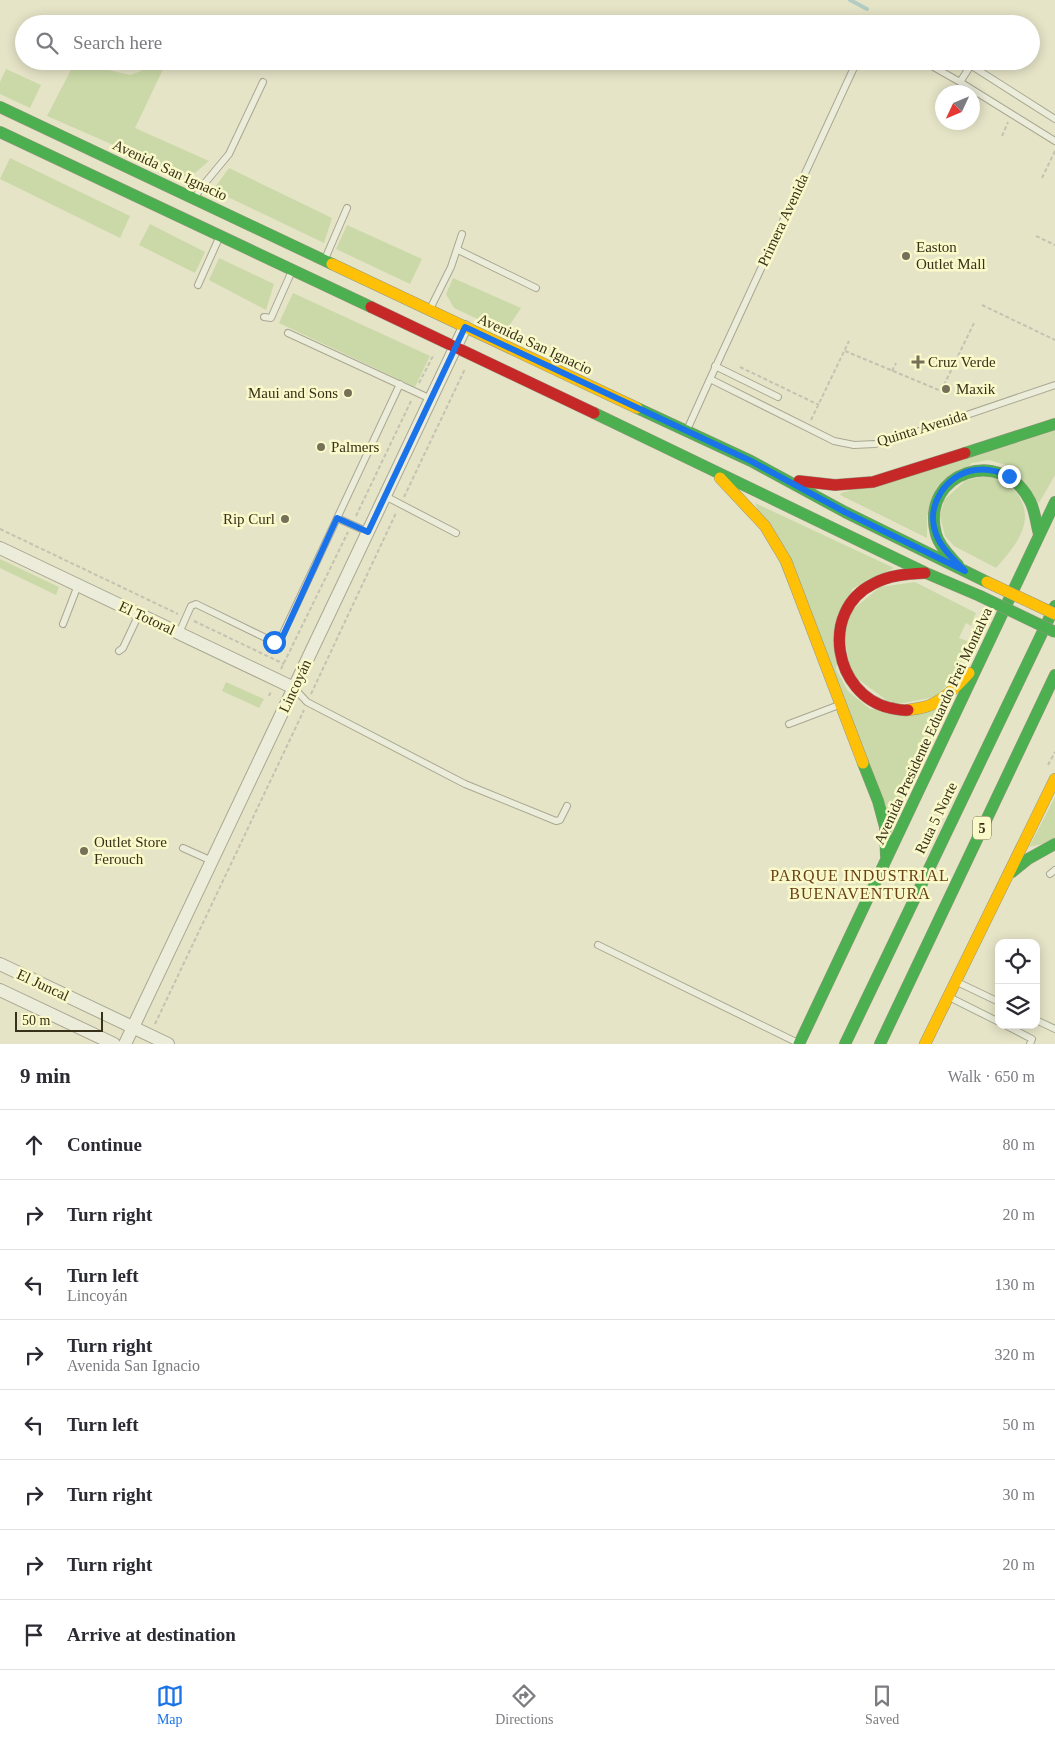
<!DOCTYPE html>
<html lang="en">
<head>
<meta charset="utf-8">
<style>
	body { margin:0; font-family:"Times New Roman",serif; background:#f7f7f7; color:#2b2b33 }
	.controls { position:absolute; right:15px; bottom:15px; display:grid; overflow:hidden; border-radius:10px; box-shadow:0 2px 12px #0003 }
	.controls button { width:45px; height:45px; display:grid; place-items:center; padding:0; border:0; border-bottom:1px solid #e1e1e2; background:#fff; color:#2b2b33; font:25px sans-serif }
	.compass { position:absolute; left:935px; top:85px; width:45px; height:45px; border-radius:50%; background:#fff; box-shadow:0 2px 12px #0003; rotate:226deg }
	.scale { position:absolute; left:15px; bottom:12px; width:88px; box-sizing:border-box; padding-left:5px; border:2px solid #38311a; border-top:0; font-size:14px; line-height:18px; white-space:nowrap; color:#38311a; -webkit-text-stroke:4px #f9f9ca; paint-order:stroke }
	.stop { position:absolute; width:15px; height:15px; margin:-11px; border:4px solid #1a73e8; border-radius:50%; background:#fff }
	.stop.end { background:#1a73e8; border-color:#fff; box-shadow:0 1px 5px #0008 }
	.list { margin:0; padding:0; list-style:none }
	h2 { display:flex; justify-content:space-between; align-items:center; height:65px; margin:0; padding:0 20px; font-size:21px }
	h2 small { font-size:16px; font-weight:400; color:#7c7c81 }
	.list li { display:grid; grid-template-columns:32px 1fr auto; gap:15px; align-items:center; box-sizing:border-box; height:70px; padding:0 20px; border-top:1px solid #e1e1e2 }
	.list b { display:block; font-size:19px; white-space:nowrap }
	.list p { margin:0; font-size:16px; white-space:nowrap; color:#7c7c81 }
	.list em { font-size:16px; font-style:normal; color:#7c7c81 }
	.icon { flex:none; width:28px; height:28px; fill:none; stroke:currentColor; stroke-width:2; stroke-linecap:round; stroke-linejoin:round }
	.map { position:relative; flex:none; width:1055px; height:1044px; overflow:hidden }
	.search { position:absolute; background:#fff; box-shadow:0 2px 12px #0003; left:15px; right:15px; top:15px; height:55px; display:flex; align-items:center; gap:12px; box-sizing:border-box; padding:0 18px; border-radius:28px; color:#7c7c81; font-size:19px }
	.sheet { height:625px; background:#fff }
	nav { display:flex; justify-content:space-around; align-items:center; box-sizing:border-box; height:70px; border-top:1px solid #e1e1e2; background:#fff; font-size:14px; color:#7c7c81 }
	nav a { display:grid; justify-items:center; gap:2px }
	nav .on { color:#1a73e8 }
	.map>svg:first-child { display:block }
</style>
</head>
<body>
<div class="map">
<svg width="1055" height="1044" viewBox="0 0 1055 1044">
	<rect width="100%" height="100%" fill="#e5e4c7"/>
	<path fill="#cbd9a8" d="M145,61H167L135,128L209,161L189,178L47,116L75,62L130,75L141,71Z
		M6,69L41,85L30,108L0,94V82Z
		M10,158L130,216L120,238L0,179Z
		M229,168L332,218L324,243L213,190Z
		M150,224L205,252L195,273L139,245Z
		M347,225L422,259L410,284L336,249Z
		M219,258L274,284L266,310L209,280Z
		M453,278L521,308L505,332L454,308L446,294Z
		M293,293L430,356L415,387L279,323Z
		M1055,430V475L1039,503L1006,465L989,460L972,463L927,516V538L840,495L841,493Z
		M989,475C997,480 1010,485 1016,492C1038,521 1015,546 996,568L954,546L945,536L940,516L944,500L966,480Z
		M755,503L894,568L852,589L836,669L848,691L870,709L945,706L891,833Z
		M0,559L59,587L56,595L0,568Z
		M915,582L976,613L971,626L966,623L959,638L970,642L952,680L935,697L893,705L851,674L844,634L851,611L880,587Z
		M226,682L264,699L259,708L222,691Z
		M1055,797V838L1042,844L1029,847Z"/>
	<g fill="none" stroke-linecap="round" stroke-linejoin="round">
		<path stroke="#b4ccc4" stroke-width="4" d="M850,0L867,9"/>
		<g stroke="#a9a791" stroke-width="8">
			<path id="lane" d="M888,24L895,21L902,24
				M923,61L960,82L1055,141
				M964,61L1055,119
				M960,82L971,65
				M195,198L200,189L229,154L263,82
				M458,250L536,288
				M325,259L347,208
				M198,285L219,238
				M430,309L451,267L462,234
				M264,317L271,318L291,273
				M288,333L431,399
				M715,366L778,397
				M710,379L834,441L854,445L875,444L905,436L1055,385
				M687,430L710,379L857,61
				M385,496L456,533
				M337,518L368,532
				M63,624L78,585
				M179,633L191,606L196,604L274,642H279L400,384
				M119,651L123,648L139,614
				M294,688L307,702L465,784L556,821L560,820L567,806
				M789,724L839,705
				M183,848L212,861
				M1050,874L1055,870
				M598,945L798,1043
				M957,982L999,1002
				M951,998L999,1022
				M1036,1020L1055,1029
				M1005,1025L1032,1039L1030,1044"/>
		</g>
		<g stroke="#a9a791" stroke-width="14">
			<path id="street" d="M0,548L294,688
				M0,964L168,1044
				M0,990L114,1044
				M125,1044L465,327"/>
		</g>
		<g stroke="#999681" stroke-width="12">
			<path id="fast" d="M0,107L332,264
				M0,132L371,307
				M637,408L751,461L845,512L987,582
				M594,413L926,573L980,596
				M965,453L1055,424
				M958,565C950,556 939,546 936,534C920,472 1002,445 1030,501C1035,510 1036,524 1039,534
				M863,763L878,801L885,827L886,856
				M1012,872L1028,859L1055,844
				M799,1044L1055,502
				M845,1044L1055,606
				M880,1044L1055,675"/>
		</g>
		<g stroke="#999681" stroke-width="12">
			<path id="slow" d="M332,264L637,408
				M720,478L765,526L786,561L863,763
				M908,710C915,709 922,708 928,706C944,700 958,685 969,673
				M925,1044L1055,779"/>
		</g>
		<g stroke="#999681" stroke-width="12">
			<path id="jam" d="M371,307L594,413
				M799,481L835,485L873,482L965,453
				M908,710C902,711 896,709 890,708C834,695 819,611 873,584C889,575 907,574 925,573"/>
		</g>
		<path stroke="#c4c3b1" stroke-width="2" stroke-dasharray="4 2.5" stroke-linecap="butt" d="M1002,136L1008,122
			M1042,178L1055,151
			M1036,236L1055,245
			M982,305L1055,340
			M845,351L941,391L974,323
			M740,367L819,405
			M892,371L896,363
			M419,383L434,354
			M811,420L849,341
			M404,497L465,369
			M356,516L412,399
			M0,529L178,614
			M194,621L284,664
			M281,669L348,532
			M311,694L396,513
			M269,696L271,691
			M1048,765L1055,752
			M155,1024L304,710"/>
		<use href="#lane" stroke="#ececda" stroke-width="6"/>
		<use href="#street" stroke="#ececda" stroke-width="12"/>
		<use href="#fast" stroke="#4caf50" stroke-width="11"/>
		<use href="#slow" stroke="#ffc107" stroke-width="11"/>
		<use href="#jam" stroke="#c62828" stroke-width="11"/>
		<g stroke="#999681" stroke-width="12" stroke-linecap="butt">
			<path id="fast-bridge" d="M980,596L1055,632"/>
		</g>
		<g stroke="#999681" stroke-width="12" stroke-linecap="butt">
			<path id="slow-bridge" d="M987,582L1055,614"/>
		</g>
		<use href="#fast-bridge" stroke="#4caf50" stroke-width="11"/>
		<use href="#slow-bridge" stroke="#ffc107" stroke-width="11"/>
	</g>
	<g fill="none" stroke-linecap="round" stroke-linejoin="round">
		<path stroke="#1a73e8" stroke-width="6" d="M274,642H279L282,638L337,518L368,532L465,327L751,461L845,512L965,571C954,560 941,548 936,534C925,506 946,474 975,470C987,468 998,471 1009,476"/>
	</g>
	<g fill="#757057" stroke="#f9f9ca" stroke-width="2">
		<circle cx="906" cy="256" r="5"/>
		<path d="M915.5 354.5h5v5h5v5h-5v5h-5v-5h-5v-5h5z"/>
		<circle cx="946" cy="389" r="5"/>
		<circle cx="348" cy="393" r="5"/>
		<circle cx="321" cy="447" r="5"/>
		<circle cx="285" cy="519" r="5"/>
		<circle cx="84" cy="851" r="5"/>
	</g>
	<g text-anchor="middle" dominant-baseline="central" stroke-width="5" stroke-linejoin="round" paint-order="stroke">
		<rect fill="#f9f9ca" stroke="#726d4f" stroke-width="1" x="973" y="816.5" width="18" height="23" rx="4"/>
		<g font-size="14" font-weight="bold" fill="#38311a">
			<text x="982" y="828">5</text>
		</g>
		<g font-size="15" fill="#38311a" stroke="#f9f9ca">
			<text transform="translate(170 170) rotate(25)">Avenida San Ignacio</text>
			<text transform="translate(783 220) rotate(-65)">Primera Avenida</text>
			<text transform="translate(535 344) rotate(25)">Avenida San Ignacio</text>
			<text transform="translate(922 428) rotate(-17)">Quinta Avenida</text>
			<text transform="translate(147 618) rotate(25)">El Totoral</text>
			<text transform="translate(295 686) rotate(-65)">Lincoyán</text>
			<text transform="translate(933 726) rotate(-65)">Avenida Presidente Eduardo Frei Montalva</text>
			<text transform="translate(936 818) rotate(-64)">Ruta 5 Norte</text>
			<text transform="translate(43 985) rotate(25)">El Juncal</text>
		</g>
		<g font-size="15" fill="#38311a" stroke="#f9f9ca" text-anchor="start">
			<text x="916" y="247">Easton<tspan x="916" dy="17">Outlet Mall</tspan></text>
			<text x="928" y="362">Cruz Verde</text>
			<text x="956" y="389">Maxik</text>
			<text x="338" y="393" text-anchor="end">Maui and Sons</text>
			<text x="331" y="447">Palmers</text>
			<text x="275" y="519" text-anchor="end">Rip Curl</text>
			<text x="94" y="842">Outlet Store<tspan x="94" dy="17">Ferouch</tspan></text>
		</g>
		<g font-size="16" letter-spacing="1" fill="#683e15" stroke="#f9f9ca">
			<text x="860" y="875">PARQUE INDUSTRIAL<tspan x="860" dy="18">BUENAVENTURA</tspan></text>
		</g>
	</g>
</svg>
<div class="controls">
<button><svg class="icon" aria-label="locate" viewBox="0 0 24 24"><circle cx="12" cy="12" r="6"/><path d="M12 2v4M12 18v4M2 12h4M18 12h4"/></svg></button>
<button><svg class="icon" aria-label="layers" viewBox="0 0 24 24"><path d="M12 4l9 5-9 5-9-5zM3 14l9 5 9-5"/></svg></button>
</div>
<svg class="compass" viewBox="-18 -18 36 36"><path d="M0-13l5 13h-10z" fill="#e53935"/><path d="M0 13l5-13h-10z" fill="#7c7c81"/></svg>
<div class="scale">50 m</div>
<div class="stop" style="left:274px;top:642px"></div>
<div class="stop end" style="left:1009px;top:476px"></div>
<div class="search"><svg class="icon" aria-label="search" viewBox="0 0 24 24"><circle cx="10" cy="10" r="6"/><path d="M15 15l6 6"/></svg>Search here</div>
</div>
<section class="sheet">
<h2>9 min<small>Walk · 650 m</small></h2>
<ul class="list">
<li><svg class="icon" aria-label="ahead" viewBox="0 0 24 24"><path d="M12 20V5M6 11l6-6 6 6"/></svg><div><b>Continue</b></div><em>80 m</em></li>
<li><svg class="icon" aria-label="right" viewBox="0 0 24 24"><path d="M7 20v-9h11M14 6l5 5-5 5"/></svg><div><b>Turn right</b></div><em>20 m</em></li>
<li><svg class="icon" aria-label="left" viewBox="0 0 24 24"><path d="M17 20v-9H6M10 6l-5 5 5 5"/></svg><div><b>Turn left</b><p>Lincoyán</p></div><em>130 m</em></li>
<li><svg class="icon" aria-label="right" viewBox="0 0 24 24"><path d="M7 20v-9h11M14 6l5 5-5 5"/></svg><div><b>Turn right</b><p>Avenida San Ignacio</p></div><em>320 m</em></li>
<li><svg class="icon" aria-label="left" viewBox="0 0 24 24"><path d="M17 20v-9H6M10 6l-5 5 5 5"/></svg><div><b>Turn left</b></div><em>50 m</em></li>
<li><svg class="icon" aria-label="right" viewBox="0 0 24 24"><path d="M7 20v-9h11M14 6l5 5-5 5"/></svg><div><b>Turn right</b></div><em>30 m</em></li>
<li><svg class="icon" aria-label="right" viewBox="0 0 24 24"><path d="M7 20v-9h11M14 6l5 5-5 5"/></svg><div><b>Turn right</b></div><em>20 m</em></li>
<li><svg class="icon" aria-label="arrive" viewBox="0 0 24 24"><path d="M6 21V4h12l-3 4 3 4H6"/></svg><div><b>Arrive at destination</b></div></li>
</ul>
</section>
<nav>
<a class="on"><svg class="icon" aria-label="map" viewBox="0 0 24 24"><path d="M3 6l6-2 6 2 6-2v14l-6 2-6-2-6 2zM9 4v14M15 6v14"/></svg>Map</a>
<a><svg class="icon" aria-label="directions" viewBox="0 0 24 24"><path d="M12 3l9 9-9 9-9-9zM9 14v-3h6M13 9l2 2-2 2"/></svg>Directions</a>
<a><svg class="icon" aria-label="saved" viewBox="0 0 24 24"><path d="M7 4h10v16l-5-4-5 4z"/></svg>Saved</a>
</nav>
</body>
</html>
